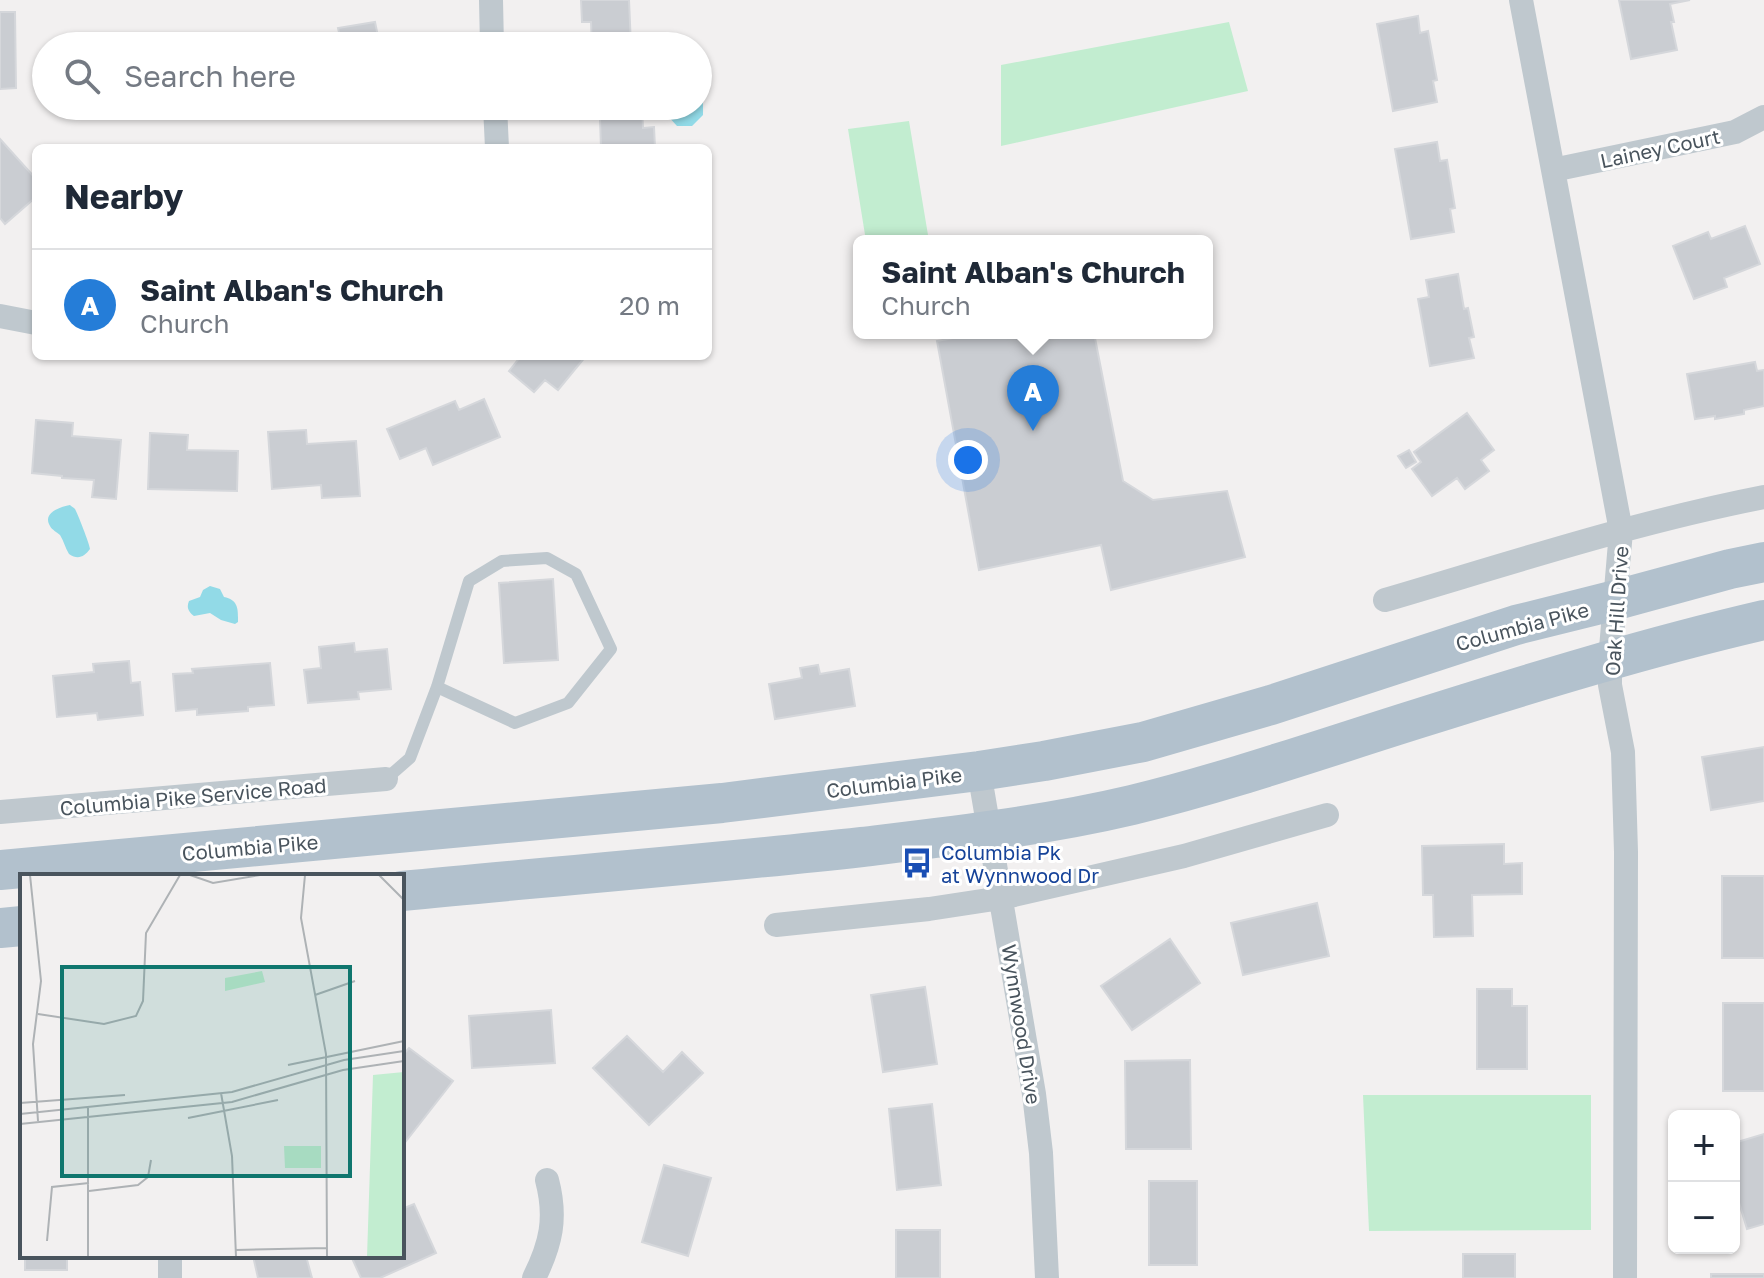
<!DOCTYPE html>
<html lang="en">
<head>
<meta charset="utf-8">
<style>
	body { margin:0; font-family:"Golos Text",sans-serif; background:#f2f2f3; color:#1f2937 }
	.controls { position:absolute; right:24px; bottom:24px; display:grid; overflow:hidden; border-radius:12px; box-shadow:0 2px 6px #0004 }
	.controls button { width:72px; height:72px; display:grid; place-items:center; padding:0; border:0; border-bottom:2px solid #e0e1e3; background:#fff; color:#1f2937; font:40px sans-serif }
	.you { position:absolute; left:968px; top:460px; width:28px; height:28px; margin:-20px; border:6px solid #fff; border-radius:50%; background:#1a73e8; box-shadow:0 0 0 12px #1a73e833 }
	.badge { display:grid; place-items:center; width:52px; height:52px; border-radius:50%; background:#257dd8; color:#fff; font-size:26px; font-weight:700 }
	.pin { position:absolute; translate:-50% -66px; filter:drop-shadow(0 2px 4px #0008) }
	.pin::after { content:''; position:absolute; top:42px; width:28px; height:24px; background:inherit; clip-path:polygon(0 0,100% 0,50% 100%) }
	.popup { position:absolute; left:853px; top:235px; width:360px; height:104px; box-sizing:border-box; display:grid; place-content:center; border-radius:12px; background:#fff; filter:drop-shadow(0 2px 6px #0005); font-size:26px; white-space:nowrap; color:#747a83 }
	.popup b { font-size:30px; color:#1f2937 }
	.popup::after { content:''; position:absolute; left:50%; top:100%; margin-left:-16px; border:16px solid transparent; border-top-color:#fff }
	.list { margin:0; padding:0; list-style:none }
	h2 { display:flex; justify-content:space-between; align-items:center; height:104px; margin:0; padding:0 32px; font-size:34px }
	h2 small { font-size:26px; font-weight:400; color:#747a83 }
	.list li { display:grid; grid-template-columns:52px 1fr auto; gap:24px; align-items:center; box-sizing:border-box; height:112px; padding:0 32px; border-top:2px solid #e0e1e3 }
	.list b { display:block; font-size:30px; white-space:nowrap }
	.list p { margin:0; font-size:26px; white-space:nowrap; color:#747a83 }
	.list em { font-size:26px; font-style:normal; color:#747a83 }
	.icon { flex:none; width:44px; height:44px; fill:none; stroke:currentColor; stroke-width:2; stroke-linecap:round; stroke-linejoin:round }
	.map { position:relative; flex:none; width:1764px; height:1278px; overflow:hidden }
	.search { position:absolute; background:#fff; box-shadow:0 2px 6px #0004; left:32px; top:32px; width:680px; height:88px; display:flex; align-items:center; gap:20px; box-sizing:border-box; padding:0 28px; border-radius:44px; color:#747a83; font-size:30px }
	.panel { position:absolute; background:#fff; box-shadow:0 2px 6px #0004; left:32px; top:144px; width:680px; height:216px; border-radius:12px }
	.map>svg:first-child { display:block }
</style>
</head>
<body>
<div class="map">
<svg width="1764" height="1278" viewBox="0 0 1764 1278">
	<rect width="100%" height="100%" fill="#f2f0f0"/>
	<path fill="#c2edd0" d="M1229,22L1248,91L1001,146V65Z
		M909,121L929,241H866L848,129Z
		M1363,1095H1591V1230L1369,1231Z"/>
	<path fill="#92dae7" d="M698,95L703,99V115L692,126H677L667,115V106H698Z
		M70,505C71,506 74,508 75,509C77,512 90,545 90,549C84,557 78,560 69,554C65,548 64,541 60,535C57,532 52,530 50,526C42,513 60,507 70,505Z
		M210,586L220,589L224,597C239,600 238,610 238,622L235,624L221,620L210,613L194,616C189,612 186,608 189,601L200,597L203,590Z"/>
	<path fill="#cacdd2" stroke="#d5d7db" stroke-width="2" d="M581,0H629L631,46H592L591,22H582Z
		M1619,0H1690L1670,4L1674,22H1671L1677,50L1631,59Z
		M0,12H15L16,88L0,89Z
		M1418,16L1420,33L1428,31L1437,80L1433,81L1437,102L1393,111L1377,24Z
		M375,22L380,46H342L338,28Z
		M584,106H642L643,128L654,127L655,148H601L600,119H585Z
		M0,139L36,179V197L5,224L0,218Z
		M1437,142L1440,161L1447,160L1455,208L1450,209L1454,232L1411,239L1395,149Z
		M1745,226L1760,264L1724,278L1727,287L1694,299L1673,246L1708,232L1711,239Z
		M1458,274L1464,309L1468,308L1474,337L1469,338L1474,358L1430,366L1418,299L1429,297L1426,280Z
		M980,333H1094L1123,481L1153,500L1227,491L1245,557L1111,590L1101,545L979,570L937,341Z
		M521,356H586L558,390L545,380L534,392L509,371Z
		M1755,362L1757,371L1764,370V406L1744,410V414L1715,419V416L1695,419L1687,374Z
		M484,399L500,437L433,465L426,448L400,459L387,429L455,401L459,410Z
		M1467,413L1494,450L1481,460L1489,471L1465,489L1457,478L1432,496L1412,469L1421,462L1414,452Z
		M36,420L73,423L72,436L121,440L116,499L92,497L94,480L62,478V476L32,473Z
		M306,430L307,444L356,441L360,496L322,498L321,485L272,489L268,432Z
		M150,433L188,435L187,450L238,451L237,491L148,489Z
		M1409,450L1416,462L1406,468L1398,456Z
		M553,579L558,660L504,663L499,583Z
		M354,643L355,652L387,649L391,689L358,692L359,699L308,703L304,670L321,668L319,647Z
		M129,661L131,683L140,682L143,715L98,720L97,713L57,717L53,676L94,672L93,664Z
		M270,663L274,705L248,707V711L197,715V709L176,711L173,674L193,673L192,669Z
		M818,665L820,674L849,669L855,706L775,719L769,684L802,678L800,668Z
		M1764,747V801L1711,810L1702,757Z
		M1504,844V864L1522,863V894L1472,895L1473,936L1434,937L1433,895H1423L1422,846Z
		M1722,876H1764V958H1722Z
		M1317,903L1329,956L1243,975L1231,923Z
		M1170,939L1200,983L1132,1030L1101,986Z
		M925,987L937,1064L883,1072L871,995Z
		M1477,989H1512V1006H1527V1069H1477Z
		M1723,1003H1764V1091H1723Z
		M551,1010L555,1063L472,1068L469,1016Z
		M627,1036L663,1072L682,1052L703,1073L649,1125L593,1068Z
		M409,1048L453,1081L406,1141L402,1138V1056Z
		M1190,1060L1191,1149H1126L1125,1061Z
		M932,1104L941,1185L897,1190L889,1109Z
		M1764,1134V1224L1747,1229L1734,1186V1143Z
		M664,1165L711,1178L688,1256L642,1242Z
		M1149,1181H1197V1265H1149Z
		M414,1204L436,1253L380,1278H361L351,1256H402V1209Z
		M896,1230H940V1278H896Z
		M1463,1254H1515V1278H1463Z
		M25,1256H67V1270H25Z
		M253,1256H306L312,1278H258Z
		M1711,1274H1764V1278H1711Z"/>
	<g fill="none" stroke-linecap="round" stroke-linejoin="round">
		<path stroke="#bfc8ce" stroke-width="12" d="M386,779L410,758L437,687L469,581L502,561L547,558L576,574L611,649L568,703L515,723L437,687"/>
		<path stroke="#bfc8ce" stroke-width="24" d="M491,0L492,46
			M1521,0L1621,531L1610,660V685L1623,752L1626,852L1625,1278
			M495,106L497,148
			M1553,170L1735,132L1764,117
			M0,316L36,323
			M1385,600C1511,563 1636,522 1764,497
			M979,771L1034,1094L1041,1153L1047,1278
			M0,812L386,779
			M776,925L929,909L1001,898L1184,856L1327,815
			M170,1278V1256
			M534,1278C551,1244 557,1218 547,1180"/>
		<path stroke="#b2c1cd" stroke-width="40" d="M0,870L722,803L979,771L1044,761L1143,742L1271,705L1516,625L1616,600L1730,569L1764,562
			M402,891C555,876 709,864 862,847C953,836 1043,826 1132,805C1230,781 1324,748 1420,718C1534,682 1648,647 1764,620
			M0,928L22,926"/>
	</g>
	<defs>
		<g id="bus-bare" transform="scale(2.4)"><path d="M-5-6H5V4H4V6H2V4H-2V6H-4V4H-5ZM-3.5-4V0h7V-4ZM-3.5 1.2v1.5H-2V1.2ZM2 1.2v1.5H3.5V1.2Z" fill="#1a4fb4" stroke="#fff" stroke-width="2.5" paint-order="stroke"/></g>
	</defs>
	<g fill-rule="evenodd">
		<use href="#bus-bare" x="917" y="863"/>
	</g>
	<g text-anchor="middle" dominant-baseline="central" stroke-width="6" stroke-linejoin="round" paint-order="stroke">
		<g font-size="20" fill="#49545d" stroke="#fff">
			<text transform="translate(1660 148) rotate(-12)">Lainey Court</text>
			<text transform="translate(1616 611) rotate(-86)">Oak Hill Drive</text>
			<text transform="translate(1522 626) rotate(-15)">Columbia Pike</text>
			<text transform="translate(894 782) rotate(-7)">Columbia Pike</text>
			<text transform="translate(193 796) rotate(-5)">Columbia Pike Service Road</text>
			<text transform="translate(250 847) rotate(-5)">Columbia Pike</text>
			<text transform="translate(1022 1024) rotate(81)">Wynnwood Drive</text>
		</g>
		<g font-size="20" fill="#164399" stroke="#fff" text-anchor="start">
			<text x="941" y="852">Columbia Pk<tspan x="941" dy="23">at Wynnwood Dr</tspan></text>
		</g>
	</g>
	<g transform="translate(20 874)">
		<rect width="384" height="384" fill="#f2f0f0"/>
		<path d="M242,97L245,108L205,117V104ZM384,198V383H347L353,201ZM264,272H301V294H265Z" fill="#c2edd0"/>
		<path fill="none" stroke="#aeb2b5" stroke-width="2" d="M10,1L21,107L13,170L18,247M170,1L193,9L240,1M285,1L281,44L306,180L307,383M359,1L384,26M295,121L335,107M18,140L84,150L116,142L123,127L126,59L160,1M268,191L384,167M201,219L212,282L216,383M0,229L105,221M0,240L212,218L324,186L384,177M168,244L258,226M0,250L212,228L323,196L384,187M69,317L118,311L128,303L131,286M27,367L32,313L69,309M216,376L307,374M68,383V233"/>
		<path fill="#0f766e" fill-opacity="0.15" stroke="#0f766e" stroke-width="4" d="M42,93H330V302H42Z"/>
		<rect width="384" height="384" fill="none" stroke="#49545d" stroke-width="4"/>
	</g>
</svg>
<div class="controls">
<button>+</button>
<button>−</button>
</div>
<div class="you"></div>
<div class="pin badge" style="left:1033px;top:431px">A</div>
<div class="popup"><b>Saint Alban's Church</b>Church</div>
<div class="search"><svg class="icon" aria-label="search" viewBox="0 0 24 24"><circle cx="10" cy="10" r="6"/><path d="M15 15l6 6"/></svg>Search here</div>
<section class="panel">
<h2>Nearby<small></small></h2>
<ul class="list">
<li><span class="badge">A</span><div><b>Saint Alban's Church</b><p>Church</p></div><em>20 m</em></li>
</ul>
</section>
</div>
</body>
</html>
